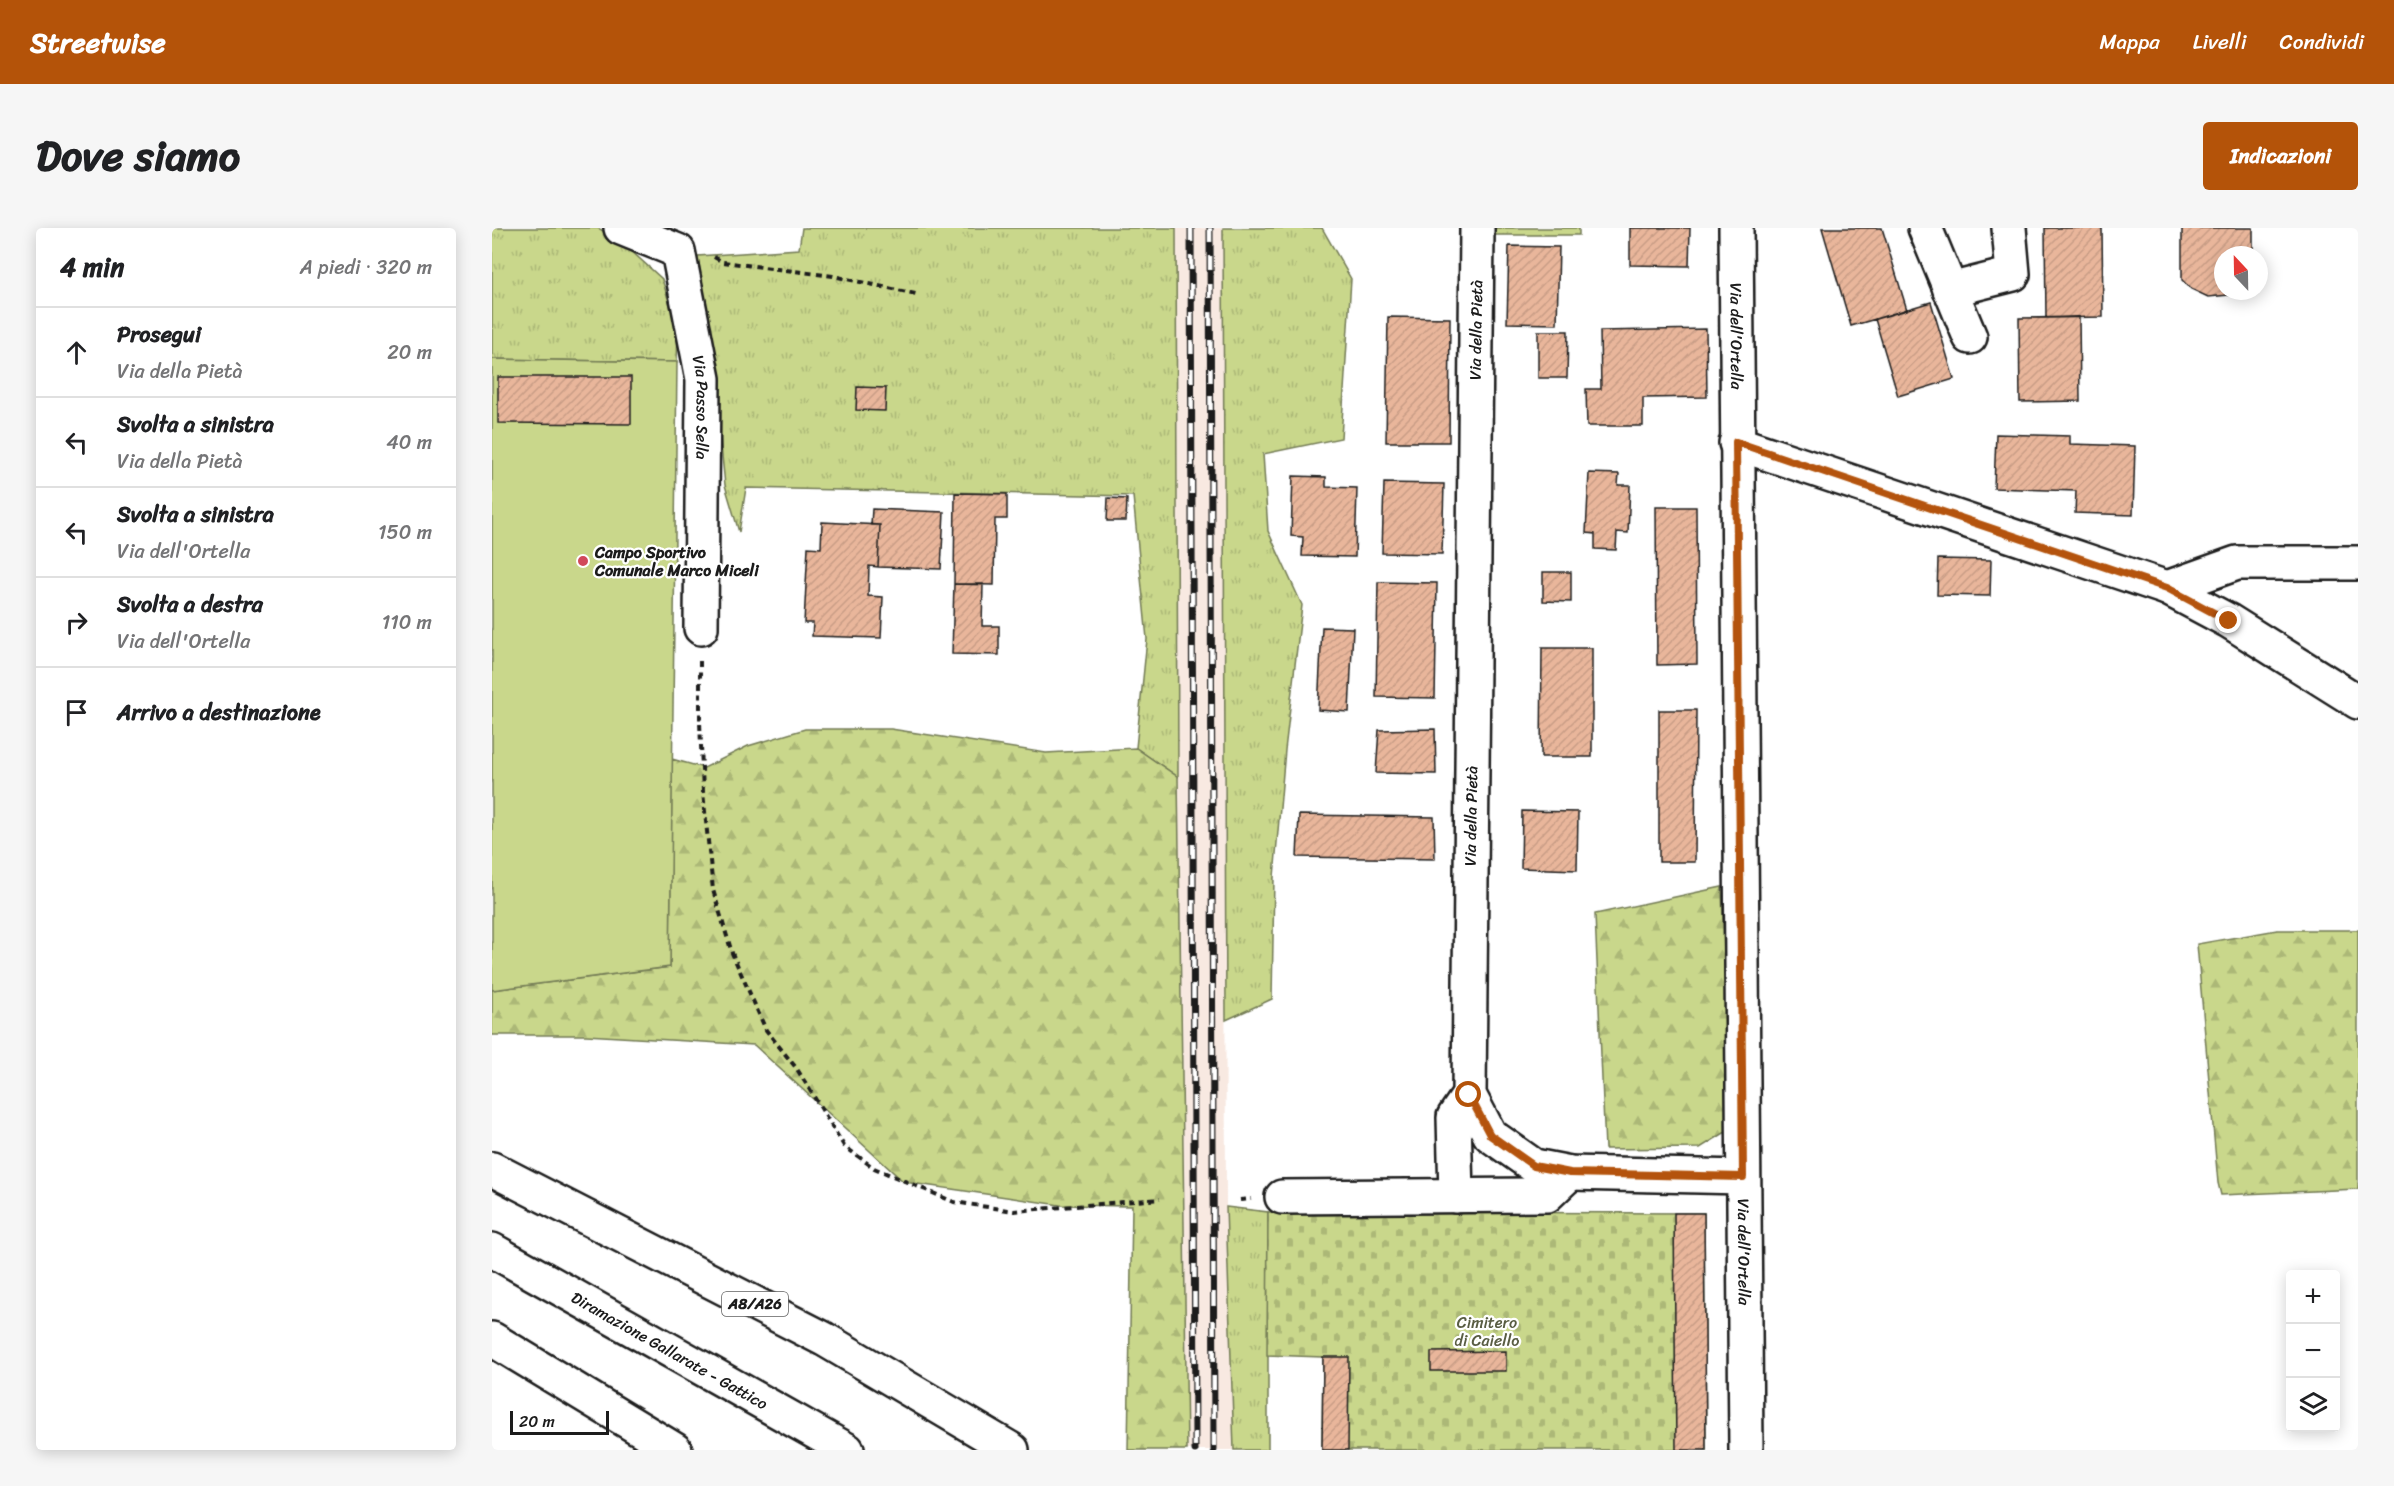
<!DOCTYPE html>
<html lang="it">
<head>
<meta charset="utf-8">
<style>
	body { margin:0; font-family:Sriracha,sans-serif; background:#f6f6f6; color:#202124 }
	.controls { position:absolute; right:18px; bottom:18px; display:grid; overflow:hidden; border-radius:6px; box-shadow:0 3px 15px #0003 }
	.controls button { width:54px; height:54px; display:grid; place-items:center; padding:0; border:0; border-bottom:2px solid #e0e0e0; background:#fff; color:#202124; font:30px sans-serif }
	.compass { position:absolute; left:1722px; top:18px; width:54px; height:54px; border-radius:50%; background:#fff; box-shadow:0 3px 15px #0003; rotate:338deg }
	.scale { position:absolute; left:18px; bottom:15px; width:99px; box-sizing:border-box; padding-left:6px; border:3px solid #1c1c1c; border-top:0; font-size:16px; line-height:21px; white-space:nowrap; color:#1c1c1c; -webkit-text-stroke:4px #fff; paint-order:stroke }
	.stop { position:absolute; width:18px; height:18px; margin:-14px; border:4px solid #b45309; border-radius:50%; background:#fff }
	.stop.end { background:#b45309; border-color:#fff; box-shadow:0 2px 6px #0008 }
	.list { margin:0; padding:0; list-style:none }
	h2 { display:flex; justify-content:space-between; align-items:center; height:78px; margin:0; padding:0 24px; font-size:26px }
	h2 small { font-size:20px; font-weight:400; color:#757577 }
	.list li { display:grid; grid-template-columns:39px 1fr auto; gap:18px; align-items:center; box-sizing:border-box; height:90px; padding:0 24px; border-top:2px solid #e0e0e0 }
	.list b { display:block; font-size:22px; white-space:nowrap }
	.list p { margin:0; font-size:20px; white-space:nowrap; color:#757577 }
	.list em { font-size:20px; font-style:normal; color:#757577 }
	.icon { flex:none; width:33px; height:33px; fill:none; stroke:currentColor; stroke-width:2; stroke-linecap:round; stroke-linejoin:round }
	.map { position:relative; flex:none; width:1866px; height:1222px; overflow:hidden; border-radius:6px }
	header { display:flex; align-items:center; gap:36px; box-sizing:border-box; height:84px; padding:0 30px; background:#b45309; color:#fff }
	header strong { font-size:28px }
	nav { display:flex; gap:33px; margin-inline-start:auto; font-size:21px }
	.intro { display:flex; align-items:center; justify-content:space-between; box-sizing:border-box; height:144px; padding:0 36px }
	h1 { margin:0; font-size:42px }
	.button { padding:15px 27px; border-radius:6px; background:#b45309; color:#fff; font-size:21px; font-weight:700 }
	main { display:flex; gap:36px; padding:0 36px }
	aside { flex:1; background:#fff; border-radius:6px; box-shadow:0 3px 15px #0003 }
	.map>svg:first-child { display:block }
</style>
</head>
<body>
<header>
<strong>Streetwise</strong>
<nav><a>Mappa</a><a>Livelli</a><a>Condividi</a></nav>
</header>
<div class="intro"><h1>Dove siamo</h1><a class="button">Indicazioni</a></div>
<main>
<aside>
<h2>4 min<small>A piedi · 320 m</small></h2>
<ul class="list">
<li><svg class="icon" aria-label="ahead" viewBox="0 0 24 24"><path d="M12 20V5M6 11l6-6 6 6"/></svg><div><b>Prosegui</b><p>Via della Pietà</p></div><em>20 m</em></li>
<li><svg class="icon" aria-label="left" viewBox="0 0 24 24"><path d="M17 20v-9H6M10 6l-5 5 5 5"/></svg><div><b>Svolta a sinistra</b><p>Via della Pietà</p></div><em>40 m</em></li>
<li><svg class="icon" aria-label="left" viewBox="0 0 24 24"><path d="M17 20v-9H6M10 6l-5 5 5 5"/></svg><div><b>Svolta a sinistra</b><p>Via dell'Ortella</p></div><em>150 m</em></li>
<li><svg class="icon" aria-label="right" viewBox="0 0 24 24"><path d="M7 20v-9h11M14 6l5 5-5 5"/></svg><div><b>Svolta a destra</b><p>Via dell'Ortella</p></div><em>110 m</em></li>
<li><svg class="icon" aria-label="arrive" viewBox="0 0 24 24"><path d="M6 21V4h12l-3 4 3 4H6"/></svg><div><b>Arrivo a destinazione</b></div></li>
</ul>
</aside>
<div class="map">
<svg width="1866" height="1222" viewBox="0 0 1866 1222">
	<defs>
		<pattern id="grass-tufts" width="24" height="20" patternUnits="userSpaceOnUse" patternTransform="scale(1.5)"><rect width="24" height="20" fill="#c9d78b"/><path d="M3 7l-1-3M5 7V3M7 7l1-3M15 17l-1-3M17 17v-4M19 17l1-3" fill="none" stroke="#acb877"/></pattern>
		<pattern id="forest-firs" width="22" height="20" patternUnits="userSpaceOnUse" patternTransform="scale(1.5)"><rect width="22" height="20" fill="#c9d78b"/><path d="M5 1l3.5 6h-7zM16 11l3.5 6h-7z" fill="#acb877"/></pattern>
		<pattern id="cemetery-stones" width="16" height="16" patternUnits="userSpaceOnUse" patternTransform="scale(1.5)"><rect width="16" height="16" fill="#c9d78b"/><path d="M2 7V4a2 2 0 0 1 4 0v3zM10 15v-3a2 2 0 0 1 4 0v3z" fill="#acb877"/></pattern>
		<pattern id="building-hatch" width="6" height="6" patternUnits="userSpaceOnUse" patternTransform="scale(1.5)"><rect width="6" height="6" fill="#e9b69b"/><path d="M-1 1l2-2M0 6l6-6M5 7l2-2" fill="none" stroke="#c79c85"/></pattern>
	</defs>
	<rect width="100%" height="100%" fill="#fff"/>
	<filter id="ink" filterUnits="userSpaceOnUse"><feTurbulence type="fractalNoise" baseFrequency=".0167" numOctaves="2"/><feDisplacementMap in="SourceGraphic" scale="12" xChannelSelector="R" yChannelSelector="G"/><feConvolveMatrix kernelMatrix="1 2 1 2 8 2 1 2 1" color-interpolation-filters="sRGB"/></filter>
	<g filter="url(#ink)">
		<path fill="#f8e9e1" d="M684,0H731L734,979L742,1222H695L686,549Z"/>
		<path fill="url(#grass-tufts)" stroke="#727a54" stroke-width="1.5" d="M0,0H106L126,11L170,51L186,103L185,134L0,131Z
			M310,0H684L686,549L644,520L655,411L641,268L254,260L247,304L233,257L221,139L206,28L307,21Z
			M731,0H830L859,51L849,210L771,226L776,303L810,377L793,522L782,649L780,771L734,792Z
			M997,0H1087V7H997Z
			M734,979L776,984V1222H742Z"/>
		<path fill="url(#forest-firs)" stroke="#727a54" stroke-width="1.5" d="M313,501H399L554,525L644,520L686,549L695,1222H636L640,978L568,977L412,954L262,817L94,807H0V762L178,739L180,531L212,540L256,518Z
			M1230,659L1237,902L1208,920L1113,921L1103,686Z
			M1785,702H1866V961L1729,967L1726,955L1705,716Z"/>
		<path fill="url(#cemetery-stones)" stroke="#727a54" stroke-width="1.5" d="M776,984L1212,985L1214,1222H830L831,1129L775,1127Z"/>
		<path fill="#c9d78b" stroke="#727a54" stroke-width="1.5" d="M0,131L185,134L178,739L0,762Z"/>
		<path fill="url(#building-hatch)" stroke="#1c1c1c" stroke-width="1.5" d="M1138,0H1198L1197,38L1138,37Z
			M1330,0H1390L1415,82L1359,98Z
			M1553,0H1610L1611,89L1554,90Z
			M1690,0H1761V27H1731V63H1743L1737,67L1716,69L1699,61L1690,52Z
			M1017,18L1067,19L1065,96L1015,95Z
			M1439,74L1462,151L1406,168L1383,91Z
			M896,89L958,90L957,214H894Z
			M1587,89L1588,173L1528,174L1527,90Z
			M1214,101L1215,169L1151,170V198H1095L1094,161H1109L1108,103Z
			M1046,103H1076L1075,150H1046Z
			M6,149H139V196L6,195Z
			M365,159L394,160L393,183L364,182Z
			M1504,206L1578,208V216L1643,218L1641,287L1583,285L1584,263L1502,260Z
			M1097,245L1127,246L1126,257H1138L1136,305L1125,304L1124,322L1103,321V306L1094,305Z
			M801,248L834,249V259L865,260L863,329L810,328L811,309L799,308Z
			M892,255L952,256L950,326L890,325Z
			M463,265L515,266V291H503L502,357L462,356Z
			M616,270L635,271L634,293H615Z
			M1164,279H1204L1205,436L1165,437Z
			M380,281L452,284L449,341L386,339L388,297H379Z
			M330,294L388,297L386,339L377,338L376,368L391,369L389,410L320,408L321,395H312L316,319L329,320Z
			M1446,331L1499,332L1498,368L1445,367Z
			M1051,344H1079V374L1051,373Z
			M886,354L945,355L943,470L884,469Z
			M462,356H491L490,398H507V427L460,426Z
			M830,399L861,400L857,484L826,482Z
			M1050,420H1100V529H1049Z
			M1167,482H1204L1203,634H1167Z
			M943,501L944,546L884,545L887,502Z
			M1030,583L1086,584L1085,642L1029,640Z
			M807,587L942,589L943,631L805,629Z
			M1182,985H1212L1214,1222H1184Z
			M1014,1123V1143H939V1124Z
			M831,1129H857L856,1222H830Z"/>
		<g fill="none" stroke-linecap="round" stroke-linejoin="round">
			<g stroke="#1c1c1c" stroke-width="38">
				<g id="minor">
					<path id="s1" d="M129,0L186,23L211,151L209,400"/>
					<path d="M985,0L977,867L998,907L1042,938L1078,945L1251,949"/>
					<path id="s2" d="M1244,0L1254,1222"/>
					<path d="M1433,0L1478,109"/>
					<path d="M1458,62L1521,46L1517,0"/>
					<path d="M1244,215L1675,360L1737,393L1866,474"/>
					<path d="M1675,360L1745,335H1866"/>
					<path d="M964,968L962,889L977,867"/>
					<path d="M790,969L1055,967L1078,945"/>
					<path d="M0,1111L183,1222"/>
				</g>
			</g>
			<g stroke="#1c1c1c" stroke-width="38">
				<g id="highway">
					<path d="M0,941L332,1111L520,1222"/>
					<path id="s3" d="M0,1022L355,1222"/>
				</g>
			</g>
			<path stroke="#1c1c1c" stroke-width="4" stroke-dasharray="6 4.5" stroke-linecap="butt" d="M222,29L231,34L341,48L424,66
				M208,433V494L211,564L221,662L240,725L274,802L305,841L352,918L382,940L462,974L522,983L668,971
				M748,972L759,971"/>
			<use href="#minor" stroke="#fff" stroke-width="33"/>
			<use href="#highway" stroke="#fff" stroke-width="33"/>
			<g stroke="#1c1c1c" stroke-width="7">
				<path id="rail" d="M699,0L703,1222
					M718,0L722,1222"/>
			</g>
			<use href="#rail" stroke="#fff" stroke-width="4.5" stroke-dasharray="14" stroke-linecap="butt"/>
		</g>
	</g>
	<g fill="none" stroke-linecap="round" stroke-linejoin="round" filter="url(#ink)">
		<path stroke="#b45309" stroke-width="8" d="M977,867L998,907L1042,938L1078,945L1251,949L1244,214L1675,360L1737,393"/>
	</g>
	<circle fill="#d1495b" stroke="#fff" stroke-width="2" cx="91" cy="333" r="6"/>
	<g text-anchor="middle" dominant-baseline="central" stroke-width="4.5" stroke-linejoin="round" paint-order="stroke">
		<rect fill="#fff" stroke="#606060" stroke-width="1.5" x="230" y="1064" width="66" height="24" rx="4.5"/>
		<g font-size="15" font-weight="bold" fill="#1c1c1c">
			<text x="263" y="1076">A8/A26</text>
		</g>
		<g font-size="16" fill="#1c1c1c" stroke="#fff">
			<text transform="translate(984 102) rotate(-89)">Via della Pietà</text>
			<text stroke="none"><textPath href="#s2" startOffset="108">Via dell'Ortella</textPath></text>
			<text stroke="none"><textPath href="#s1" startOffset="220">Via Passo Sella</textPath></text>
			<text transform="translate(979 588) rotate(-89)">Via della Pietà</text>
			<text stroke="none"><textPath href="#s2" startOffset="1024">Via dell'Ortella</textPath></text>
			<text stroke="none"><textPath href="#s3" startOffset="204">Diramazione Gallarate - Gattico</textPath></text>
		</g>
		<g font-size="16" font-weight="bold" fill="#1c1c1c" stroke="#fff" text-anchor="start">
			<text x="103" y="324">Campo Sportivo<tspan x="103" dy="18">Comunale Marco Miceli</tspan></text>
		</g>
		<g font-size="16" fill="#595d43" stroke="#fff">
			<text x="995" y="1094">Cimitero<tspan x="995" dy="18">di Caiello</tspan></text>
		</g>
	</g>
</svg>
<div class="controls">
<button>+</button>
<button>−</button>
<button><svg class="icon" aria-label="layers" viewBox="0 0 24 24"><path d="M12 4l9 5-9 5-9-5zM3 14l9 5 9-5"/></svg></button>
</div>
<svg class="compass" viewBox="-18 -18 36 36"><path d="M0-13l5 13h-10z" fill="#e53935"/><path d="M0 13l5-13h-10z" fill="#757577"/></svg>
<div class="scale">20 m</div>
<div class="stop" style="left:977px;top:867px"></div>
<div class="stop end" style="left:1737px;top:393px"></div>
</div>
</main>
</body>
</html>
